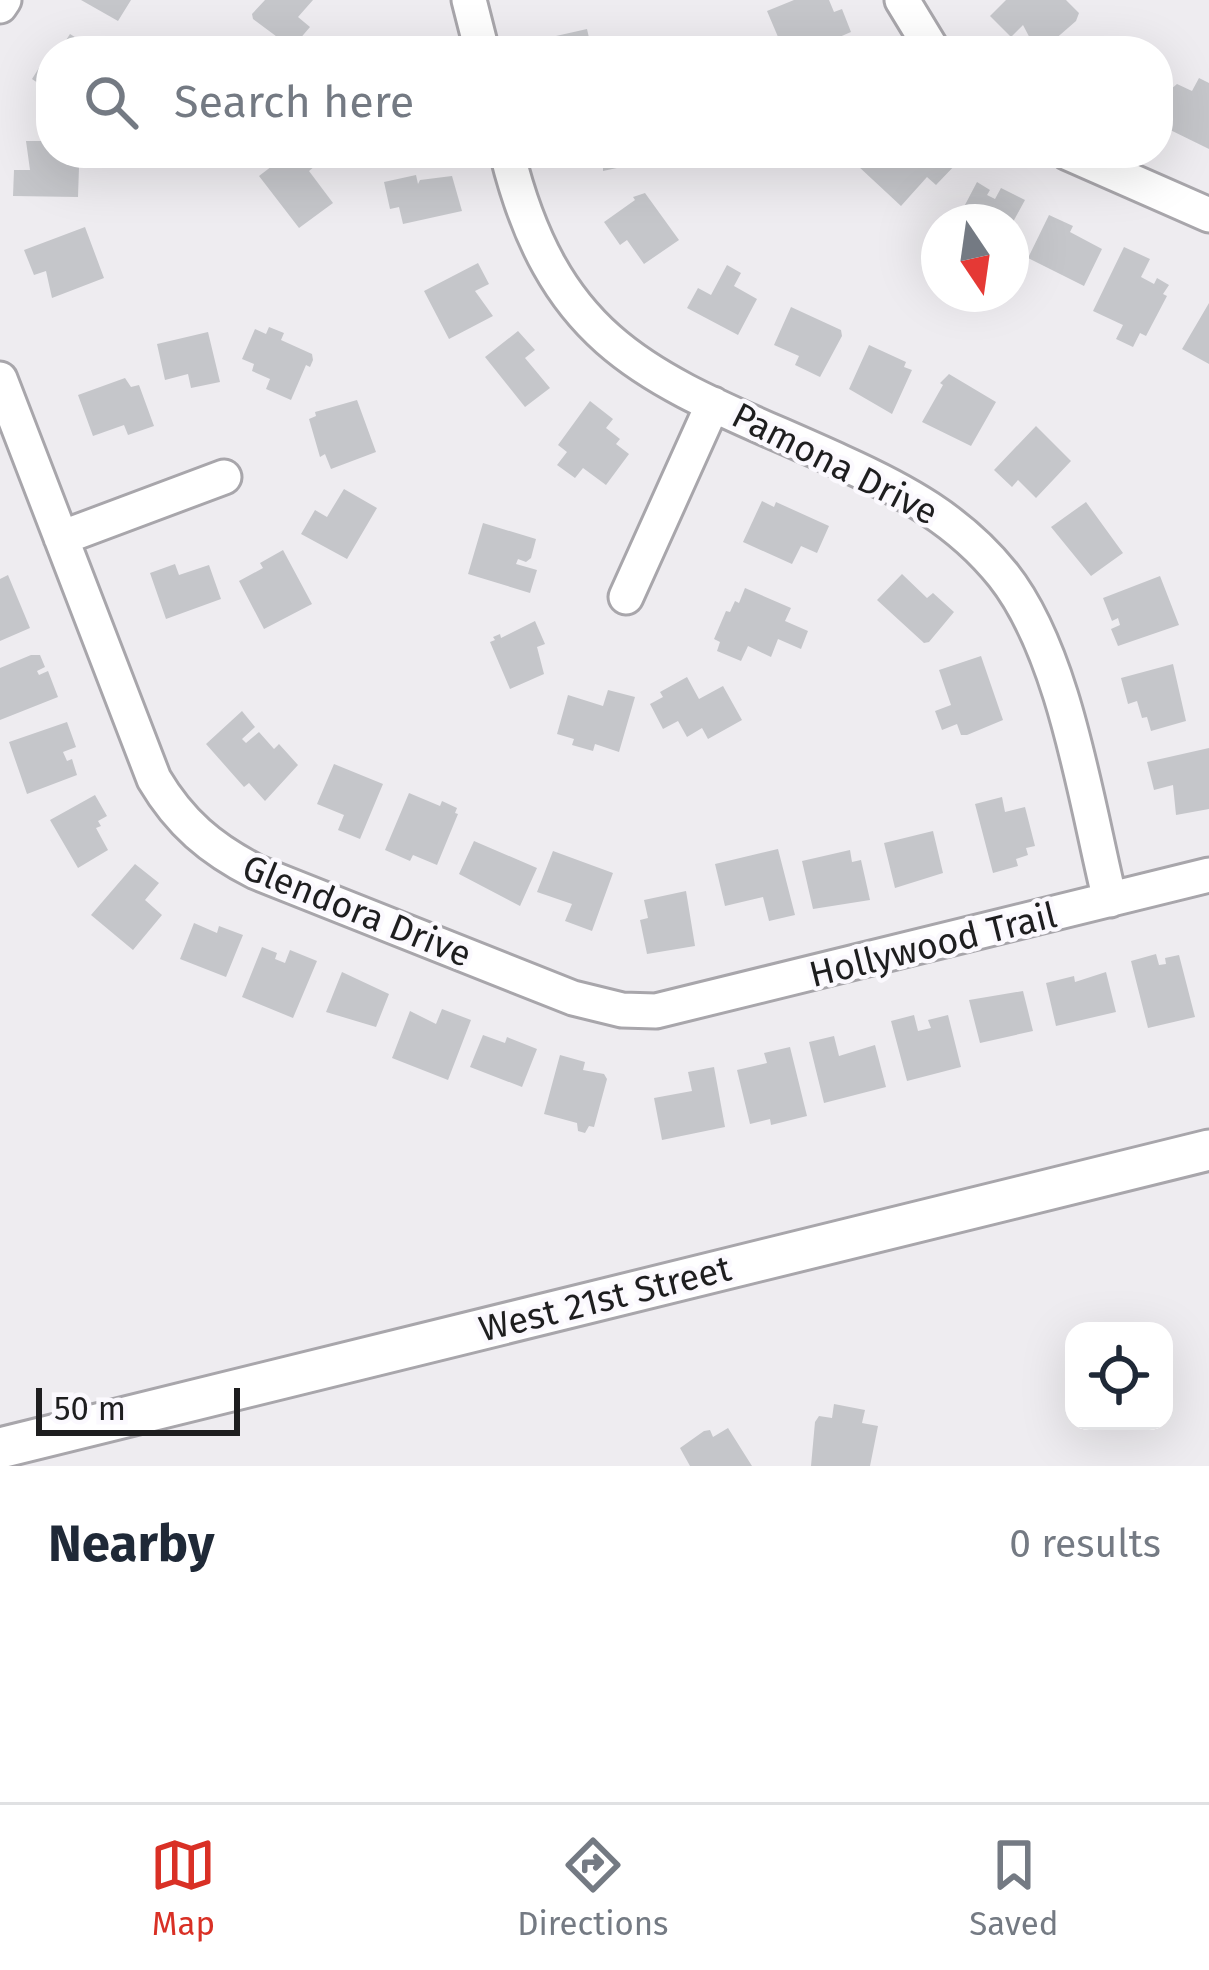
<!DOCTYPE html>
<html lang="en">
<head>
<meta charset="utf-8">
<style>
	body { margin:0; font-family:"Fira Sans",sans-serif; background:#f2f2f3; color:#1f2937 }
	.controls { position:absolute; right:36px; bottom:36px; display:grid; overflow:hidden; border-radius:24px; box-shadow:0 12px 48px #0002 }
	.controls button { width:108px; height:108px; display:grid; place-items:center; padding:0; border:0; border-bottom:3px solid #e0e1e3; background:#fff; color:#1f2937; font:60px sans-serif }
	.compass { position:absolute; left:921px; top:204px; width:108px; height:108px; border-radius:50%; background:#fff; box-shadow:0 12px 48px #0002; rotate:167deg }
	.scale { position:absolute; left:36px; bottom:30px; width:204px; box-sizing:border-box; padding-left:12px; border:6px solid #1e1e1f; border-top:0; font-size:33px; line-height:42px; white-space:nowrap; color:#1e1e1f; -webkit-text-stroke:9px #fbf9fe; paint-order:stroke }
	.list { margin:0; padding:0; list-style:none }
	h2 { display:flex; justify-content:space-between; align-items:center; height:156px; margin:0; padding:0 48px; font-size:51px }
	h2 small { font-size:39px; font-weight:400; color:#747a83 }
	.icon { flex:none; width:66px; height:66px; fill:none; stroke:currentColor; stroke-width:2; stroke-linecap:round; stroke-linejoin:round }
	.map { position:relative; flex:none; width:1209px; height:1466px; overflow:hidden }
	.search { position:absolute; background:#fff; box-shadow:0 12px 48px #0002; left:36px; right:36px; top:36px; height:132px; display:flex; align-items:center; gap:30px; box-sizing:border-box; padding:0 42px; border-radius:48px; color:#747a83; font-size:45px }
	.sheet { height:336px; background:#fff }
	nav { display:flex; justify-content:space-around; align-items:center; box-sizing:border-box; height:168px; border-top:3px solid #e0e1e3; background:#fff; font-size:33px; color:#747a83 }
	nav a { display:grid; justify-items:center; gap:6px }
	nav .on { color:#d93025 }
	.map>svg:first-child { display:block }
</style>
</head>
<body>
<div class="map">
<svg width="1209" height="1466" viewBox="0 0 1209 1466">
	<rect width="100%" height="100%" fill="#eeecf0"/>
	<path fill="#c5c6ca" d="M81,0H131L118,21Z
		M265,0H313L298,17L310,27L292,48L253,19L252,14Z
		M794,0H829L834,12L842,9L851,32L807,51H784L767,11Z
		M1006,0H1066L1079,13L1076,21L1045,48L1042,44L1034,46L1023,25L1011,37L990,16Z
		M587,29L592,51H559L556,36Z
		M70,34L97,51H59Z
		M1095,36L1126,51H1088Z
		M47,55L51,57V92L32,79Z
		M1199,78L1209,83V149L1158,124L1171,89L1177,84L1192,91Z
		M26,141H51V153H96V168L79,167L78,197L13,196L14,170H30Z
		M289,153H314L321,161L309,171L333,203L299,228L259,176Z
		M603,153H647L649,161L603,171Z
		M871,153H950L958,162L936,185L927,177L901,206L858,166Z
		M416,175L418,184L420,180L452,176L462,211L403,224L399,207L390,209L384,182Z
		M977,182L990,190L987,195L995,199L1001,188L1025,200L1013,222H956Z
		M645,193L679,240L644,264L627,240L620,245L604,222L635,200L633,197Z
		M1049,215L1073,226L1070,232L1102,249L1084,286L1028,258Z
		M85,227L104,278L52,298L46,271L34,275L24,250Z
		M1124,247L1150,259L1141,277L1154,284L1157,278L1169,285L1163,294L1167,296L1146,336L1140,333L1133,347L1116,339L1123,325L1093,311Z
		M478,263L489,284L475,291L493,316L449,339L424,291Z
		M727,265L741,273L734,286L757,299L738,335L687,308L698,288L711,295Z
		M1209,303V364L1182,349Z
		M791,307L841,330L842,336L820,377L795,365L799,356L774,345Z
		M269,327L284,333L281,340L312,354L313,360L310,367L306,365L291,400L266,389L270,379L252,371L254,364L242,359L255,329L266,334Z
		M518,331L535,350L525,358L550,388L525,407L485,357Z
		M208,332L220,382L191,388L188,374L165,380L157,344Z
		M869,345L906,362L904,367L912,370L892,414L849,389Z
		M949,374L996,402L971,446L922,422L943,385L940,383Z
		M125,378L131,387L139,385L154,426L128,435L124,425L93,436L78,395Z
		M357,400L376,452L331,469L325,454L320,457L309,419L316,416L315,412Z
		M590,401L613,419L606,428L620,439L616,444L629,454L606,485L583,468L575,478L557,465L567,452L558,445Z
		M1036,426L1071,461L1036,498L1018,480L1012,487L994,470Z
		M344,489L377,508L347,559L301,534L315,510L327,517Z
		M762,501L774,507L776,502L829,526L817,553L801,546L792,564L743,542Z
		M1086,502L1123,553L1091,576L1051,527Z
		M483,523L536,539L531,558L526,562L518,559L516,564L537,570L530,593L468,574Z
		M283,550L312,604L264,629L239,581L263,568L260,563Z
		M175,564L179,575L209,565L221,599L166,619L150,573Z
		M902,574L927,598L933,593L954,612L929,642L924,643L877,600Z
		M8,575L30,628L0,641V579Z
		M1160,576L1179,625L1118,646L1111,629L1120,625L1118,618L1112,621L1103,598Z
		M745,588L791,608L785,621L808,631L801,649L778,639L771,657L748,646L741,661L717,651L720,642L714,639L726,611L730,612L735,601L739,603Z
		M535,621L545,644L537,647L544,674L510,689L490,642L495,640L493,637L500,634L501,638Z
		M31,655H40L45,667L37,671L39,675L48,671L58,697L0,720V668Z
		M981,656L1003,720L967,735H961L957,724L942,730L935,711L951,705L939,670Z
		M1173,664L1186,721L1151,731L1147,717L1142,718L1137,701L1128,704L1121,678Z
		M687,677L699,699L723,686L742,720L708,739L702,728L687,737L678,721L663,729L650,704L663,697L660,692Z
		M608,690L635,697L619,752L595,744L593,751L572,745L574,739L557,734L568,695L603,706Z
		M242,711L255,727L242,739L246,743L259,732L274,749L279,744L298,765L265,801L249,783L244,787L206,744Z
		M67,722L76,747L63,752L67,761L72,759L77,775L27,794L9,742Z
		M1209,748V809L1176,815L1173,785L1154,790L1147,762Z
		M334,764L383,784L360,839L338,830L344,815L317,804Z
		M409,793L440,806L442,801L457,808L455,813L458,814L437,865L413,855L410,861L385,850Z
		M95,795L107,816L98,821L101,826L96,828L108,850L78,868L50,820Z
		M1002,797L1005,812L1025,807L1035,846L1026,848L1028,855L1016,859L1018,866L993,873L975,804Z
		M933,831L943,873L895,888L884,843Z
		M474,841L537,868L520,906L459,874Z
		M778,849L795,915L769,921L763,897L725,906L715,864Z
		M850,850L852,862L861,860L870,900L813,909L802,861Z
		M553,851L613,873L592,931L565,921L572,904L537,892Z
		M135,864L159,883L145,900L162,915L133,950L91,915Z
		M686,891L695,946L647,954L640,920L648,918L644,900Z
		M194,923L217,933L219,926L243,935L226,977L180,959Z
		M262,947L277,953L275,959L285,963L290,950L317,961L293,1018L242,997Z
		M1156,954L1159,965L1166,964L1165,958L1179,955L1195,1017L1148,1028L1131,961Z
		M342,972L389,994L376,1027L326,1012Z
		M1106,972L1116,1012L1056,1026L1046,983L1074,976L1075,982Z
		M1023,991L1033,1031L980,1043L969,1000Z
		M442,1009L471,1020L448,1080L392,1058L410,1011L436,1024Z
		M914,1015L918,1031L931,1028L928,1020L948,1015L961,1067L907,1081L891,1021Z
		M483,1035L505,1043L507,1037L537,1049L522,1087L470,1067Z
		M834,1036L839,1056L875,1045L886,1087L824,1103L809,1042Z
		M790,1047L807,1116L771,1125L770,1119L750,1124L737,1070L767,1063L764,1053Z
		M560,1055L585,1062L583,1070L604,1074L607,1079L594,1127L589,1126L585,1133L578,1131L577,1123L544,1114Z
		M714,1067L725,1127L662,1140L654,1098L692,1091L688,1072Z
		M834,1404L865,1410L862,1423L878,1426L870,1466H811L815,1422L819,1416L832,1418Z
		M728,1428L752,1466H690L680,1448L704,1431L710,1430L713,1437Z"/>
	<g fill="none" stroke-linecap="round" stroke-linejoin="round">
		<g stroke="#a8a6ab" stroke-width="39">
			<path id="minor" d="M469,0L482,51
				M902,0L933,51
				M0,6L4,0
				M507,153C558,360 666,382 841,462C903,490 959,520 1003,575C1065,653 1086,802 1110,900
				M1068,153L1209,215
				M0,379L154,779C180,823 211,849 256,872L573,998L622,1010L656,1011L1209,875
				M61,538L224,477
				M626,597L713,404"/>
		</g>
		<g stroke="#a8a6ab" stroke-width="45">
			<path id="tertiary" d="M0,1448L1209,1150"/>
		</g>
		<use href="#minor" stroke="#fff" stroke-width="33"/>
		<use href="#tertiary" stroke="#fff" stroke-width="39"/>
	</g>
	<g text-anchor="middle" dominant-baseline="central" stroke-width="9" stroke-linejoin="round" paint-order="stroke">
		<g font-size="36" fill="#1e1e1f" stroke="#fbf9fe">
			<text transform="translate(835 464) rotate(27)">Pamona Drive</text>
			<text transform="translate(357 911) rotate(22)">Glendora Drive</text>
			<text transform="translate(933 945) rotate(-14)">Hollywood Trail</text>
			<text transform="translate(605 1299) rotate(-14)">West 21st Street</text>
		</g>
	</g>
</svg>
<div class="controls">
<button><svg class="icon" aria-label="locate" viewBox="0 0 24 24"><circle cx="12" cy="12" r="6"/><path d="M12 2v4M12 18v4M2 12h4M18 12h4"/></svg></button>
</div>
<svg class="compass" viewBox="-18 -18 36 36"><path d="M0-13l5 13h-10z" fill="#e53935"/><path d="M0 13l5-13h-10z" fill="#747a83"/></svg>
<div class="scale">50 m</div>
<div class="search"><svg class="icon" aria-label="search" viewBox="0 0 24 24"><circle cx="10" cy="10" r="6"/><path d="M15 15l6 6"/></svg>Search here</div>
</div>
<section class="sheet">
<h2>Nearby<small>0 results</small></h2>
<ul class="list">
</ul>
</section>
<nav>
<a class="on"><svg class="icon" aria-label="map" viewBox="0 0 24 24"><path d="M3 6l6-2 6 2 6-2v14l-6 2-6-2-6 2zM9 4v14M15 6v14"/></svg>Map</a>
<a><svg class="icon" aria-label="directions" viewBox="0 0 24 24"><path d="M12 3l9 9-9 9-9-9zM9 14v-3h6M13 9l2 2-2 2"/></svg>Directions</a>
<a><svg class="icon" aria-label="saved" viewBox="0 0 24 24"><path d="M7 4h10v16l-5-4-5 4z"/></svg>Saved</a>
</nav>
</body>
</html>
